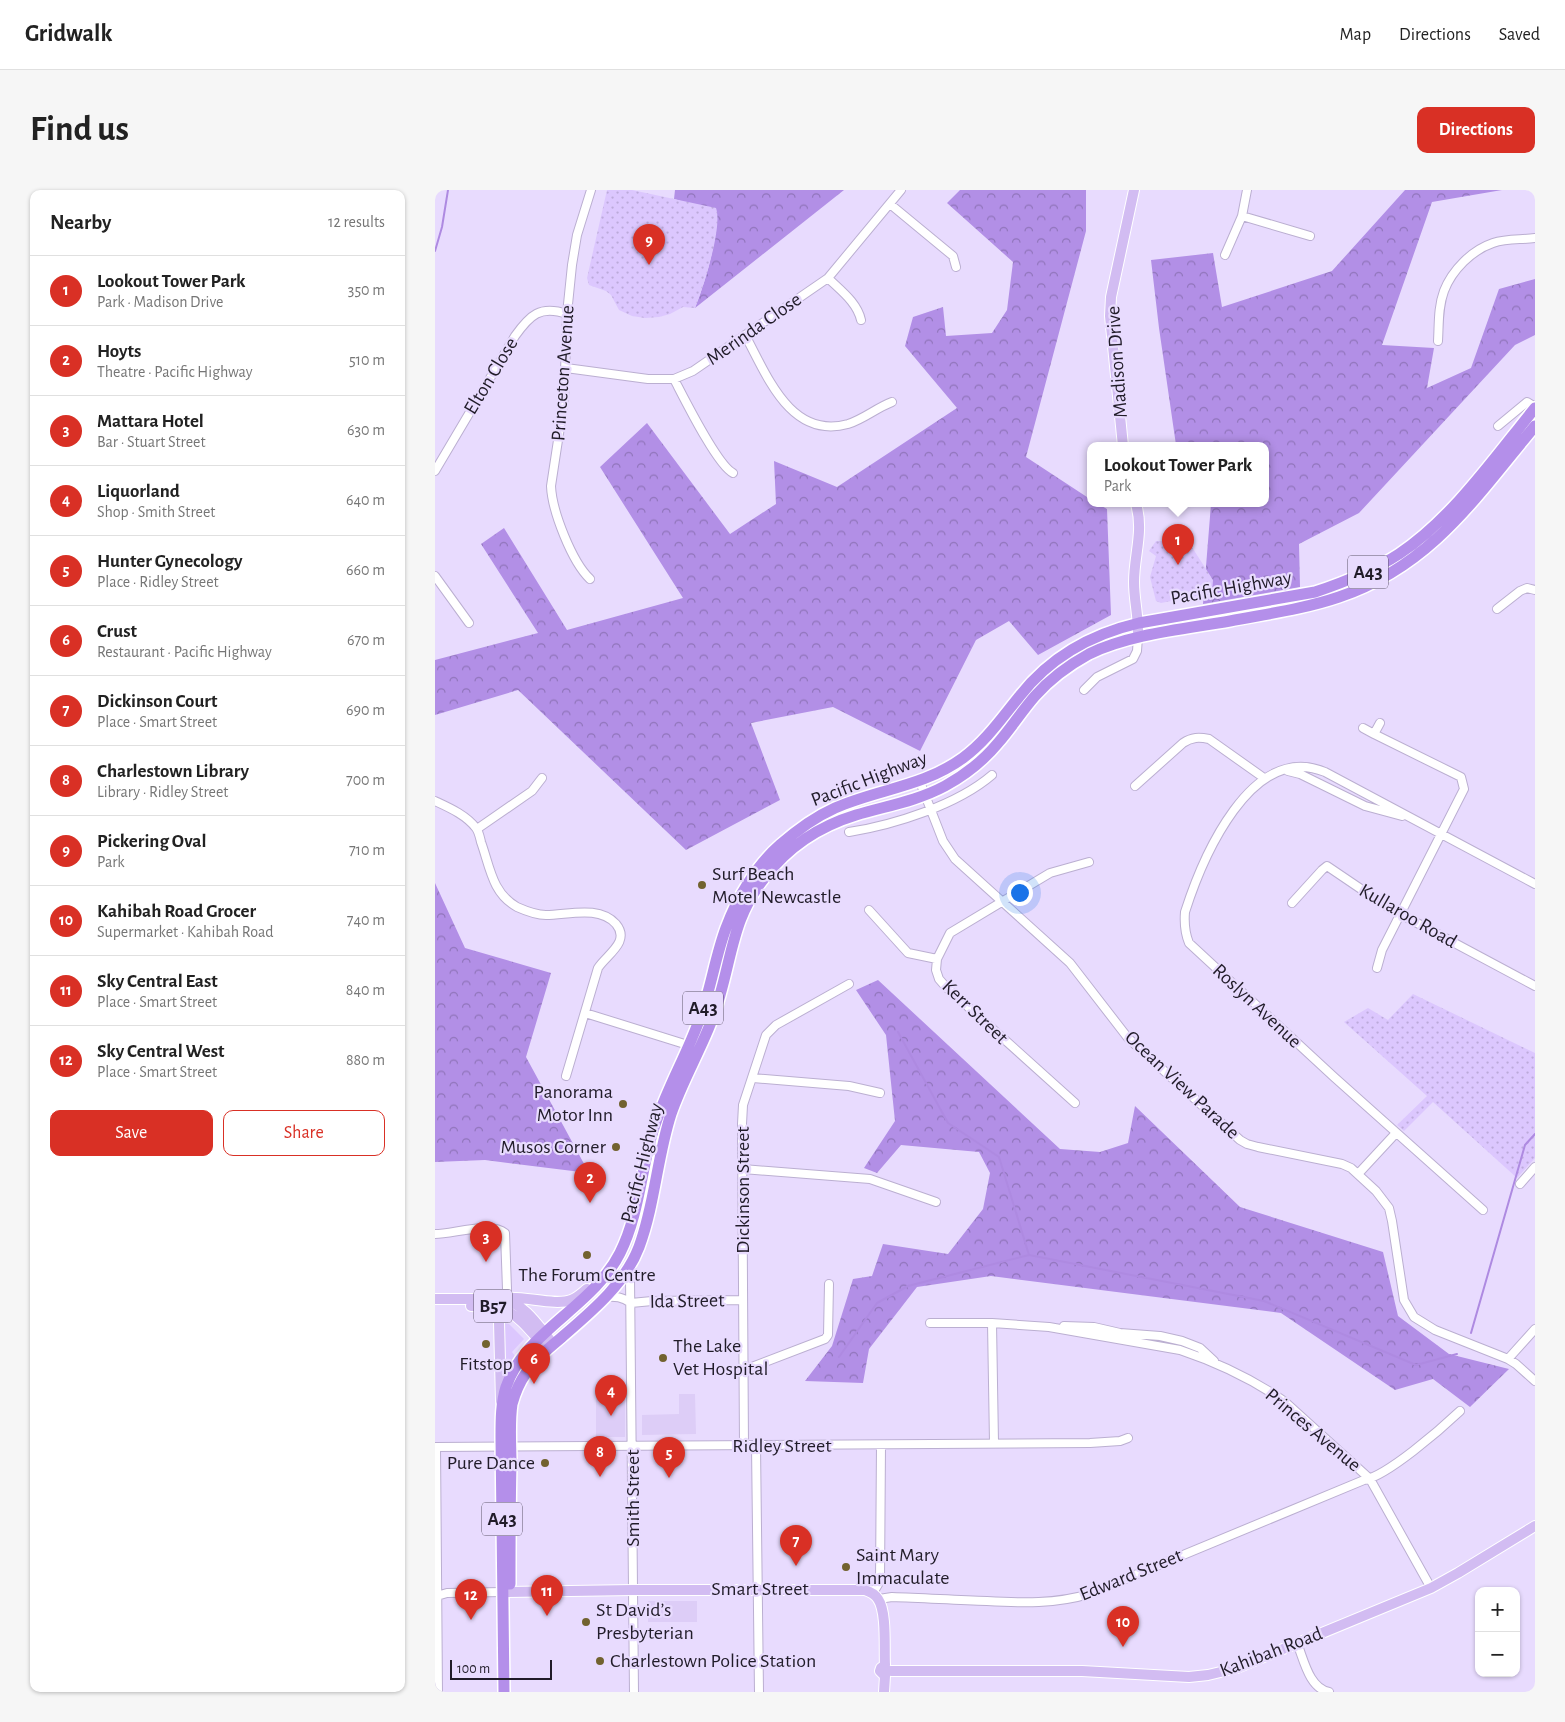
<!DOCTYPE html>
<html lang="en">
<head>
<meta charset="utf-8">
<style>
	body { margin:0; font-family:"Alegreya Sans",sans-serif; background:#f6f6f6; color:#222 }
	.controls { position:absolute; right:15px; bottom:15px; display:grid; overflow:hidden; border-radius:10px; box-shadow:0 1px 4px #0004 }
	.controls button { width:45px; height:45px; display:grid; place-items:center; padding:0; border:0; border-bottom:1px solid #e0e0e0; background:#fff; color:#222; font:25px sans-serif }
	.scale { position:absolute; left:15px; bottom:12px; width:102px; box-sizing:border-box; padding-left:5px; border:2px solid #211c29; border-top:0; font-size:14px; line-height:18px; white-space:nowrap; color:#211c29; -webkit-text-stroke:4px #e8dbfe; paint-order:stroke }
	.you { position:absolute; left:584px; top:702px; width:18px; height:18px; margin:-12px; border:4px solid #fff; border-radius:50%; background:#1a73e8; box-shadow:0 0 0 8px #1a73e833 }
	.badge { display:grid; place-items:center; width:32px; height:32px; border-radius:50%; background:#d93025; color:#fff; font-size:16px; font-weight:700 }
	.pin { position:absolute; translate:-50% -41px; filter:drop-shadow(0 1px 2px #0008) }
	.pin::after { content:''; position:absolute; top:26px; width:18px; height:15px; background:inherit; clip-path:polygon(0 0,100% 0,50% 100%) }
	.popup { position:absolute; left:652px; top:252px; width:182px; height:65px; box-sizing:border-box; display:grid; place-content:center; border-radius:10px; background:#fff; filter:drop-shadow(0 1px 4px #0005); font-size:16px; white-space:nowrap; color:#767676 }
	.popup b { font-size:19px; color:#222 }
	.popup::after { content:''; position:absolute; left:50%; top:100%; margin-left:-10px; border:10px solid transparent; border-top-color:#fff }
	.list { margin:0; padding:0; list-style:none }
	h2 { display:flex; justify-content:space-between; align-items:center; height:65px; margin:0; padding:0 20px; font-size:21px }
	h2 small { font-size:16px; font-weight:400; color:#767676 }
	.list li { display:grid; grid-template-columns:32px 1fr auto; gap:15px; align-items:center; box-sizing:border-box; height:70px; padding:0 20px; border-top:1px solid #e0e0e0 }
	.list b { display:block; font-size:19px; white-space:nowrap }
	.list p { margin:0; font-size:16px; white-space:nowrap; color:#767676 }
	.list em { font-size:16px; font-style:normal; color:#767676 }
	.actions { display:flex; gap:10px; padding:15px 20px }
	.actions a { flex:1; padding:11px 0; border:1px solid #d93025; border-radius:10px; text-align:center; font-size:18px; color:#d93025 }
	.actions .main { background:#d93025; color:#fff }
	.map { position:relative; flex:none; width:1100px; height:1502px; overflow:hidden; border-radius:10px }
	header { display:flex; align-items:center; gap:30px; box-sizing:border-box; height:70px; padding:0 25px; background:#fff; border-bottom:1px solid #e0e0e0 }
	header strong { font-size:24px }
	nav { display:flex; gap:28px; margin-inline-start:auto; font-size:18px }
	.intro { display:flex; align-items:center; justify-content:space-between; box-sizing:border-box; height:120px; padding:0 30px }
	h1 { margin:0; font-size:35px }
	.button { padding:12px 22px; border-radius:10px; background:#d93025; color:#fff; font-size:18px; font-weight:700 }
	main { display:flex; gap:30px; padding:0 30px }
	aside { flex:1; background:#fff; border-radius:10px; box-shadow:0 1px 4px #0004 }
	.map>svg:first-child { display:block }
</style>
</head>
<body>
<header>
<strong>Gridwalk</strong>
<nav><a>Map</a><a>Directions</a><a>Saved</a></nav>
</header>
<div class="intro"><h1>Find us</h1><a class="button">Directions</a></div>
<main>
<aside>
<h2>Nearby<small>12 results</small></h2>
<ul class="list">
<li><span class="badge">1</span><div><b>Lookout Tower Park</b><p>Park · Madison Drive</p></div><em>350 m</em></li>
<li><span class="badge">2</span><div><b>Hoyts</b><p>Theatre · Pacific Highway</p></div><em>510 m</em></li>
<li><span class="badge">3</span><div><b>Mattara Hotel</b><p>Bar · Stuart Street</p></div><em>630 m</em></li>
<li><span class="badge">4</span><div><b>Liquorland</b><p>Shop · Smith Street</p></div><em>640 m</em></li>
<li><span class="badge">5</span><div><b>Hunter Gynecology</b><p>Place · Ridley Street</p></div><em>660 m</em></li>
<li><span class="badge">6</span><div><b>Crust</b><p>Restaurant · Pacific Highway</p></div><em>670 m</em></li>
<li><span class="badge">7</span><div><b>Dickinson Court</b><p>Place · Smart Street</p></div><em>690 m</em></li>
<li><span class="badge">8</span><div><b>Charlestown Library</b><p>Library · Ridley Street</p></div><em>700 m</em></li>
<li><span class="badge">9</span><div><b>Pickering Oval</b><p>Park</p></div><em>710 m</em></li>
<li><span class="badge">10</span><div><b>Kahibah Road Grocer</b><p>Supermarket · Kahibah Road</p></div><em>740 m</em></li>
<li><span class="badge">11</span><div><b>Sky Central East</b><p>Place · Smart Street</p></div><em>840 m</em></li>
<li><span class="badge">12</span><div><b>Sky Central West</b><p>Place · Smart Street</p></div><em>880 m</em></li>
</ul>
<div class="actions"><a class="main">Save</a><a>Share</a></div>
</aside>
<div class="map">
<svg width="1100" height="1502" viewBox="0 0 1100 1502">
	<defs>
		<pattern id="forest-crowns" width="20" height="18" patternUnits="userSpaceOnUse" patternTransform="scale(1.25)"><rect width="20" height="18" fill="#b28fe6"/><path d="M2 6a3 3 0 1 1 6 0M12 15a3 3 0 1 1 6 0" fill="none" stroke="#9074ba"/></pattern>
		<pattern id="park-dots" width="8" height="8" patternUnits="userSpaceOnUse" patternTransform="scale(1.25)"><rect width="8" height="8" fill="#dcc7fe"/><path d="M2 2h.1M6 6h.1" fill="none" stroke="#bcaada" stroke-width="1.8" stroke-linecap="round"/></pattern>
	</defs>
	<rect width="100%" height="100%" fill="#e8dbfe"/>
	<path fill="#ddcdf7" d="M244,1204H260L261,1244L207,1245V1225L244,1224Z
		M161,1205H190V1247H161Z
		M213,1411H262V1432H213Z"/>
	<path fill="#dcc7fe" d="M68,1133L74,1134L89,1149L77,1162L80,1166L71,1178H67Z"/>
	<path fill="url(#forest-crowns)" d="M240,0H409L260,118C272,87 281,55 282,22L239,9Z
		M525,0H651V41L591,267L655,309L656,314H663L672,319L676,425L603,465L574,431L541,450L485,561L398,517L316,533L345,610L251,660L83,500L0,525V470L103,443L46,354L69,338L132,440L248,408L165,277L212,233L295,344L341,314L339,271L402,297L522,218L470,156L478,127L508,117L511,146L557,143L572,120L578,72L512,13Z
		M970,0H1067L997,12L947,155L999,158L992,198L1036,178L1064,99L1100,89V145L1080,155L924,323L864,354L865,397L768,414L776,314H830V256H781V254L741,255L724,138L716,70L778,63L787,117L897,81Z
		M0,693L30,758L116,783L91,867L154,983L50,970L0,972Z
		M443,790L625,959L665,962L693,953L700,916L805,1017L948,1062L963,1126L1014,1164L1074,1179L1035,1217L998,1189L960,1200L846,1123L556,1086L482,1097L434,1159L428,1193L370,1191L397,1156L418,1089L437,1086L448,1054L513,1064L548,1019L555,983L544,962L466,955L442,983L429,978L460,931L451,845L421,800Z"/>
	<path fill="url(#park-dots)" d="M172,0H197L281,18C288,37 268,98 260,118L248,117L235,124L224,127L210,128L197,126L184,120L176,105L171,101L154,95L152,88Z
		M721,351H753L778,390L777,403L726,413L721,411L715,387L721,366L714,361Z
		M978,804L1100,863V968L1082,988L998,912L969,941L962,935L992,906L909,832L933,818L953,830Z"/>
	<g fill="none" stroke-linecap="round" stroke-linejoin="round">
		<path stroke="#ae8ae1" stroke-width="2" d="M0,61L7,37L13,0
			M463,842L513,933L564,967L594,1065
			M1036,1143L1090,955L1100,944
			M404,1167L442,1113L473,1096L594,1065L829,1111L981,1175L1022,1164"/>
		<g stroke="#bbafd1" stroke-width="10">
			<path id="minor" d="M455,14L518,66L521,77
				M807,26L875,46
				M790,65L807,26L812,0
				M393,88C405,100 422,112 426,130
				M310,145C332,185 355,250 413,234C429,229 441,218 457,212
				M1003,151C1004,134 1003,117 1009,101C1017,80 1037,60 1058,53C1072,48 1086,50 1100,48
				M131,178L213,189H239L258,181L393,88L466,0
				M239,189C249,208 282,275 298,283
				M1063,236L1092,212L1100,217
				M0,281L80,146C95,125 105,115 132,124
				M0,386L34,433
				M155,389C137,372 117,321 116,296L129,211L132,124L137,75L142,45L156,0
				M1062,419L1085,401L1092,398L1100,400
				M649,500L662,487L698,469L702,461L703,447
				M928,538L939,544
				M853,581L865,584L930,616L967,626
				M485,592L508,651L520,669L635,773L693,848L805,950L812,954L823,957L907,974L916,978L941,1001L954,1018L957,1031L969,1110L979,1127L1000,1140L1073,1169L1081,1174L1100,1191
				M700,596L748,553C757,547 764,547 774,549L829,588
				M0,611C15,618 31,625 41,638C44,642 45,648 46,652C55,677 57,703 82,717C91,721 101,725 111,725C133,725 164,715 181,734C196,752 171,765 163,778L131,886
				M42,639L97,601L107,588
				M414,642C459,635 522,615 557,585
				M857,713L887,680L892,676L954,718L1100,796
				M434,720L473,763L502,769
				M942,778L947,760L1029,599L1026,587L939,544L945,533
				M150,823L256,856
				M318,888L414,896L445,903
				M640,913L511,797L504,789L501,780L502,769L515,743L615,683L654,672
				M308,979L435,989L501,1012
				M923,984L961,943
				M1085,994L1100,977
				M1048,1020L899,887L754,753C750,743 749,734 750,722C767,669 816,551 890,582L1100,694
				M0,1044C18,1044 56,1031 70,1043L72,1099L68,1109
				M197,1074L195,1088L199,1502
				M170,1107C181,1106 187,1107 196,1113
				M196,1113L217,1111L308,1110
				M495,1133H557L614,1137L745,1160C781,1172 817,1189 849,1211L935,1289L996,1398
				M557,1133L559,1253
				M629,1136L659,1137L685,1143L725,1146L747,1151L765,1158L779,1171
				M1073,1169L1100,1139
				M309,1180L390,1149L393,1145L394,1094
				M309,1256L307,934L308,915L331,845L341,835L414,794
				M321,1256L324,1502
				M0,1257L655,1253L685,1251L693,1248
				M1,1257L3,1502
				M438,1403L445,1391L446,1255
				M2,1406L12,1403L68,1402
				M444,1409L457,1407C489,1408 520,1410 552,1411C587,1413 621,1414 654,1404L929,1290C952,1286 1006,1239 1025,1221
				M862,1453C869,1470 874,1498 894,1502"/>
		</g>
		<g stroke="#fff" stroke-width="12">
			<path id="major" d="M688,256L675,126L676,107L699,0
				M701,314C709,341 699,365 699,392C699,411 704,428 703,447
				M71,1108C90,1106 120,1116 136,1110C142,1108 147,1103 152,1099
				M0,1109H68C90,1114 104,1137 118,1154
				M36,1116C81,1116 83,1128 112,1159
				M50,1116L62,1126L64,1132L66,1211
				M68,1402L198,1400H430C436,1402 440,1404 443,1409C452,1422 449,1458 450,1475L446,1478L445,1481L450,1486L449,1502
				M456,1481H647L754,1487L773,1485L802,1478L996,1398L1023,1383L1100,1336"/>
		</g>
		<g stroke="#fff" stroke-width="14">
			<path id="highway" d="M75,1394C75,1354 75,1314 76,1274C76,1254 74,1234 77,1214C80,1203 84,1193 91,1183C100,1169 114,1158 127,1147C156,1122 190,1094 204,1057C220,1014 222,967 236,924C250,883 274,847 285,805C298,760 299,726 330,687C353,657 385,636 421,625C451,616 482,611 510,596C530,585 549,570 563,553C576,538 587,521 600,506C615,489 634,475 654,464C695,444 750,439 795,431C831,424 869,419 904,407C996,376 1041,307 1100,236
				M69,1502L66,1247C66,1230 66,1213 71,1197C90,1141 158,1117 185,1063C204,1025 206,981 218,941C230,902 251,867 265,828C276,799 280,767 291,738C302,708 321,676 345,655C361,641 380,627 400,618C443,599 488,597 528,568C551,551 566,529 584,507C614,468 657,444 704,433L880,402C910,392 938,381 964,364C1017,329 1060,267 1100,218"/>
		</g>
		<use href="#minor" stroke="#fff" stroke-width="8"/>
		<use href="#major" stroke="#d2bcf2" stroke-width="10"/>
		<use href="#highway" stroke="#b48fea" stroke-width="11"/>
	</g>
	<g fill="#72622f" stroke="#e8dbfe" stroke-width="2">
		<circle cx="267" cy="695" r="5"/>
		<circle cx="188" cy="914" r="5"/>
		<circle cx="181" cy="957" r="5"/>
		<circle cx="152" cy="1065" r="5"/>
		<circle cx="51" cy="1154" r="5"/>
		<circle cx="228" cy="1168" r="5"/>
		<circle cx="110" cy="1273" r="5"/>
		<circle cx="411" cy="1377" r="5"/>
		<circle cx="151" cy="1432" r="5"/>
		<circle cx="165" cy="1471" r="5"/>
	</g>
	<g text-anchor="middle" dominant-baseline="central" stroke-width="4.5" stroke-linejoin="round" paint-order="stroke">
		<g fill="#e8dbfe" stroke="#5d5569" stroke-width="1">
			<rect x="913" y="365.5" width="40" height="33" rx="4"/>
			<rect x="248" y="801.5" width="40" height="33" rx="4"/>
			<rect x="39" y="1099.5" width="38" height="33" rx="4"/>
			<rect x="47" y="1312.5" width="40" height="33" rx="4"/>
		</g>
		<g font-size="19" font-weight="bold" fill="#211c29">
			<text x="933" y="382">A43</text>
			<text x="268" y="818">A43</text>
			<text x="58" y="1116">B57</text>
			<text x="67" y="1329">A43</text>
		</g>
		<g font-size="20" fill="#211c29" stroke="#e8dbfe">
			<text transform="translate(319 139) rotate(-35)">Merinda Close</text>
			<text transform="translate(682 172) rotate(-94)">Madison Drive</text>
			<text transform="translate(128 183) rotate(-86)">Princeton Avenue</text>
			<text transform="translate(56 186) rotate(-59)">Elton Close</text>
			<text transform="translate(796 398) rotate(-10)">Pacific Highway</text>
			<text transform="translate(434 589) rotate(-21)">Pacific Highway</text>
			<text transform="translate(973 726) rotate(30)">Kullaroo Road</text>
			<text transform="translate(822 816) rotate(43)">Roslyn Avenue</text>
			<text transform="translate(540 822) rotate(44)">Kerr Street</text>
			<text transform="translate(747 895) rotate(43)">Ocean View Parade</text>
			<text transform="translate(207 973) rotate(-76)">Pacific Highway</text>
			<text transform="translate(308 1000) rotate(-90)">Dickinson Street</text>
			<text transform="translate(252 1111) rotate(-1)">Ida Street</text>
			<text transform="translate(878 1240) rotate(40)">Princes Avenue</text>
			<text x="347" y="1256">Ridley Street</text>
			<text transform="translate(198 1308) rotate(-90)">Smith Street</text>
			<text transform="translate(696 1385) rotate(-22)">Edward Street</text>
			<text x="325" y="1399">Smart Street</text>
			<text transform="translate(836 1462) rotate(-21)">Kahibah Road</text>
		</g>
		<g font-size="20" fill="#211c29" stroke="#e8dbfe" text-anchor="start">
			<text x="277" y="684">Surf Beach<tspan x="277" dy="23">Motel Newcastle</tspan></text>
			<text x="178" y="902" text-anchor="end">Panorama<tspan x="178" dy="23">Motor Inn</tspan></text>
			<text x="171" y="957" text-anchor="end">Musos Corner</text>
			<text x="152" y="1085" text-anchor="middle">The Forum Centre</text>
			<text x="238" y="1156">The Lake<tspan x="238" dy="23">Vet Hospital</tspan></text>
			<text x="51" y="1174" text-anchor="middle">Fitstop</text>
			<text x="100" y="1273" text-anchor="end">Pure Dance</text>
			<text x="421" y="1365">Saint Mary<tspan x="421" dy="23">Immaculate</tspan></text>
			<text x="161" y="1420">St David’s<tspan x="161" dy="23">Presbyterian</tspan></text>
			<text x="175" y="1471">Charlestown Police Station</text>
		</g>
	</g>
</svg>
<div class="controls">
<button>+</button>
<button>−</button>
</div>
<div class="scale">100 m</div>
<div class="you"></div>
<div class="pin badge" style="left:743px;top:375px">1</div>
<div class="popup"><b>Lookout Tower Park</b>Park</div>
<div class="pin badge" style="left:155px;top:1013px">2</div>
<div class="pin badge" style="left:51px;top:1072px">3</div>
<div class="pin badge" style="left:176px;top:1226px">4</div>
<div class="pin badge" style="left:234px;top:1288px">5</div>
<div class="pin badge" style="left:99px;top:1194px">6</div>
<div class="pin badge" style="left:361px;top:1376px">7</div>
<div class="pin badge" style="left:165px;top:1287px">8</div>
<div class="pin badge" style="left:214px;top:75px">9</div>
<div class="pin badge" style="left:688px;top:1457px">10</div>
<div class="pin badge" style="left:112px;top:1426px">11</div>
<div class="pin badge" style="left:36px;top:1430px">12</div>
</div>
</main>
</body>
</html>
